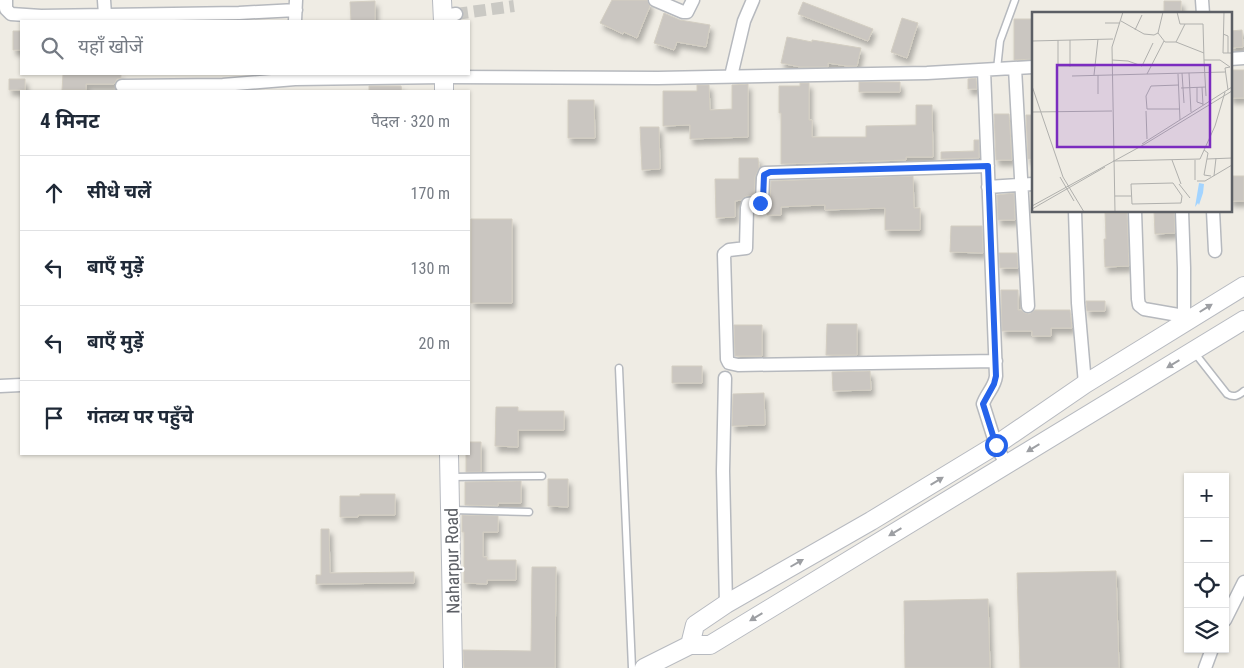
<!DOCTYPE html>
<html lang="hi">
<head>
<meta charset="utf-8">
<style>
	body { margin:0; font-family:"Roboto Condensed","Noto Sans Devanagari",sans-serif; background:#f6f6f7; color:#1f2937 }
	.controls { position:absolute; right:15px; bottom:15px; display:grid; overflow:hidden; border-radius:0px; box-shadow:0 1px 4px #0004 }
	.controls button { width:45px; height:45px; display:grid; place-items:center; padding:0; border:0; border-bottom:1px solid #e0e1e3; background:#fff; color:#1f2937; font:25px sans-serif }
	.stop { position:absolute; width:15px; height:15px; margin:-11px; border:4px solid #2563eb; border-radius:50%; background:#fff }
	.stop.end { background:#2563eb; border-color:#fff; box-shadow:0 1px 5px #0008 }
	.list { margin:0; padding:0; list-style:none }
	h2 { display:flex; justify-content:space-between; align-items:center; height:65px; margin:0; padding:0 20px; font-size:21px }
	h2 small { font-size:16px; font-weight:400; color:#747a83 }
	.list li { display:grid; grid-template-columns:32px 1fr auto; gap:15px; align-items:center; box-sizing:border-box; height:75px; padding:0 20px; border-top:1px solid #e0e1e3 }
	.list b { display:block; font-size:19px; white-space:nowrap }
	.list em { font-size:16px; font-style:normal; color:#747a83 }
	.icon { flex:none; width:28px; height:28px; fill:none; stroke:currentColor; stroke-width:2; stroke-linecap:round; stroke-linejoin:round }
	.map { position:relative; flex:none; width:1244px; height:668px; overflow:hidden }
	.search { position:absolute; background:#fff; box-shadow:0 1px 4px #0004; left:20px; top:20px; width:450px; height:55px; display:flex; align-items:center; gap:12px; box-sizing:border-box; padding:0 18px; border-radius:0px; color:#747a83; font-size:19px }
	.panel { position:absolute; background:#fff; box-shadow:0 1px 4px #0004; left:20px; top:90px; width:450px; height:365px; border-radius:0px }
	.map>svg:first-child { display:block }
</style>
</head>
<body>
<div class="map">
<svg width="1244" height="668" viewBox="0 0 1244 668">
	<defs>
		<filter id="shadow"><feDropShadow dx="3" dy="5.5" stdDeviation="2.5" flood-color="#0004"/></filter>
	</defs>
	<rect width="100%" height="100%" fill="#efece4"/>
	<path fill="#cac6c1" stroke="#d3cec2" filter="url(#shadow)" d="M612,0H647L650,6L637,38L624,32L623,34L600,23Z
		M375,1V21H351L350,2Z
		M1164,1H1181V14H1164Z
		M803,2L873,29L868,41L798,14Z
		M664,13L680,20L710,25L706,47L677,42L674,50L654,43Z
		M902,18L918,23L907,58L891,52Z
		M1014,19H1033V59L1014,60Z
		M1242,30L1243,47L1230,48V31Z
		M13,31H21V50H13Z
		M787,37L812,42V40L861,48L857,66H847L828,63V67H800L781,63Z
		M1230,70H1244V98H1230Z
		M63,74H121V78L117,79L114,84H86V90H62Z
		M976,78L977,89H968V79Z
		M9,79H25V90H9Z
		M859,82H900V92H859Z
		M800,83H809V120H812V137H866V126L916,125V105H932L933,157H906V160L781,164V113H779V86H800Z
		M748,84V137L690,139V125L663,126V91H697V85H709L710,110L732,109V85Z
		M369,86H401L402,91H369Z
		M568,100H594L595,138H568Z
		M994,114H1009L1012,160H996Z
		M1026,115H1033V159H1028Z
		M640,127H659L660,169L642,170Z
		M974,140H979V158L941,159V152L974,151Z
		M739,158H758L759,168L755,177L754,195L746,196L741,200L735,201V217L716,218L715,179H739Z
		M913,176L914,208H920V230H885V208L825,210V205L798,206L781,207V215H767V209L770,202L771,181Z
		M1230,176H1244V201H1230Z
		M1014,193L1015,220H998L997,195Z
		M1168,211H1174L1175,233L1155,234L1154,212Z
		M1105,213H1127L1129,266L1105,267L1104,239H1106Z
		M471,219H512V303H471Z
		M951,226H982L983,253L950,252Z
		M999,253H1017L1018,268H1000Z
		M1001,290H1018V310H1021L1025,313L1029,314L1035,310H1070L1072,328H1051V336H1032V331H1002Z
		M1086,301H1105V311H1087Z
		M827,324H857V355H826Z
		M734,325H762V356H735Z
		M672,366H702V383H672Z
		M870,371L871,390L833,391L832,372Z
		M764,393L765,425L732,426L733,394Z
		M496,407H518V411H564V430H518V447L495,446Z
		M469,442H481V472H466V454H469Z
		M548,479H568V507L548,506Z
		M521,481V503H498V506L465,505V482Z
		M360,494H395V515H358V517H340V496H360Z
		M462,515L498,516V532H483V557H487V560H516V580H487V584L464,583V532H462Z
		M321,529H329L330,573L414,572V583L316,584V575H321Z
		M532,567H556L555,668H464L463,650L531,651Z
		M1116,571L1119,668H1020L1017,573Z
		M988,599L990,668H905L904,601Z"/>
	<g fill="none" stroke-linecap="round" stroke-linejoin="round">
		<path stroke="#cac9c4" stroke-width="12" stroke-dasharray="12 6" stroke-linecap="butt" d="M456,14L514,6"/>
		<g stroke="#b6b9be" stroke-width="9">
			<path id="lane" d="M997,69L1000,41L1015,0
				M1194,352L1227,394C1234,398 1238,396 1244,391
				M619,368L632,668
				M450,477L542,476
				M452,510L529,512"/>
		</g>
		<g stroke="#b6b9be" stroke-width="15">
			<path id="street" d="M6,0V9L11,14L41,16L239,13L296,10
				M104,0L105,15
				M655,0L683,12H687L693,0
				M1202,0L1203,14
				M443,16L456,14
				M295,21L296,0
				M1230,59L1244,58
				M1015,68L1028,306
				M984,70L996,376C995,387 986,394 983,404L996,445L1006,464
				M731,76L744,21L753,0
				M122,86L223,85L295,79L444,77L658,78L927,73L1033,67
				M988,166L765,173L763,178L762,202L748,204L747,208L746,248L729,250L724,254L727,359L729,363L738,365L996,361
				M988,187L1033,184
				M1075,211L1078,303L1085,384
				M1135,211L1138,299L1139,305L1144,309L1184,316
				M1182,211L1184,268V322
				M1213,211L1215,251
				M725,378L723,471L726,604
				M0,386L21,385
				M1225,620L1244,582
				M1205,668L1212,649"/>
		</g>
		<g stroke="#b7bac0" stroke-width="20">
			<path id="secondary" d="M442,0L443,21
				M444,91V74
				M449,454L453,668
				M690,645L695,625L726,604L871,521L996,445L1085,384L1244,286
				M644,668L690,645H710L1244,320"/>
		</g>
		<use href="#lane" stroke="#fff" stroke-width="6"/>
		<use href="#street" stroke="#fff" stroke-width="12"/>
		<use href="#secondary" stroke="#fff" stroke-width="18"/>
	</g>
	<defs><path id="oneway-solid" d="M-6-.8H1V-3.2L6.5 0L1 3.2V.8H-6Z" transform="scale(1.25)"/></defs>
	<g fill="#9d9fa3">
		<use href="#oneway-solid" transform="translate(1206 308) rotate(-32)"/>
		<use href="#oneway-solid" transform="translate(1173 364) rotate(149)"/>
		<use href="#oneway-solid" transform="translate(1033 448) rotate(149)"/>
		<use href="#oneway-solid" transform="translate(937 481) rotate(-31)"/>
		<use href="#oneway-solid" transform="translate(895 532) rotate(149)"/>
		<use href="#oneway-solid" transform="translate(797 563) rotate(-30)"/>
		<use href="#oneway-solid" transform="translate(756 617) rotate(149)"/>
	</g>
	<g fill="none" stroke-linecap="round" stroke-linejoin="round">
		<path stroke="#2563eb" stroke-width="6" d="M760,203L763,200L764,175L770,172L988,166L996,376L994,384L983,404L996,445"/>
	</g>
	<g text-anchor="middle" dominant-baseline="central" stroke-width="4" stroke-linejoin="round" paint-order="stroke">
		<g font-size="18" fill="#5c5f65" stroke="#fff">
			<text transform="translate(452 561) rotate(-91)">Naharpur Road</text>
		</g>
	</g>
	<g transform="translate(1032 12)">
		<rect width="200" height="200" fill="#efece4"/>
		<path d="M167,171L172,172L171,181L167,193L166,191L163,195Z" fill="#a3d4ff"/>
		<path fill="none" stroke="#b0b0ad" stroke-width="1" d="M145,0L148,12H171L172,48M192,0L191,41H200M89,9L112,22L122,23L126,21L131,0M73,11H88M103,18L110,3M126,21L133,30H144L172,41M191,22L196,24V41M26,28V54H62M38,28V55M0,29L81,27M144,30L153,12M80,48L96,49L110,54L121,31M150,61L152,91M157,61L159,100M115,62L132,29M146,62L148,108M62,63L66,27M66,63V82M40,64L193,60M147,73L119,74L114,84L115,97H148M0,74L31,165L52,200M165,75V90L171,92M170,75L171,93M149,76L174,75M196,78L193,56L198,55M174,84L172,48H188L198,55M114,99L115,127M0,100L80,99M110,132L200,75M172,138L176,141L172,163L179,164M175,147L200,146M140,148L149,172M163,148V168M81,149L168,147L183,114L193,80M182,164L184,146M28,165L42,189M165,169H173L200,153M141,171L150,184L149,191L100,192L99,172ZM147,172L158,186M83,184H99M0,194L113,132L200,79M0,197L73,155M83,200L80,35L91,0"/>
		<path fill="#7b2cbf" fill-opacity="0.15" stroke="#7b2cbf" stroke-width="2.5" d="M25,53H178V135H25Z"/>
		<rect width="200" height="200" fill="none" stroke="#5c5f65" stroke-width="2.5"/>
	</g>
</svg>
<div class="controls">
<button>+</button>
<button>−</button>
<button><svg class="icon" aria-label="locate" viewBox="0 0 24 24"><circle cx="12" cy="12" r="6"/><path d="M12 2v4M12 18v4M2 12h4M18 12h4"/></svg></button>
<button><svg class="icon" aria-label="layers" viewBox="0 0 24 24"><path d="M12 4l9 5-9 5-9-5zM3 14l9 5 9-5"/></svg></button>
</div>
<div class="stop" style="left:996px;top:445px"></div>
<div class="stop end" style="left:760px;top:203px"></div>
<div class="search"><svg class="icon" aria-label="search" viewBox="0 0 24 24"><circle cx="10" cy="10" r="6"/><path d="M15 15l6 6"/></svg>यहाँ खोजें</div>
<section class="panel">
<h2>4 मिनट<small>पैदल · 320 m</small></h2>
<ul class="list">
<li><svg class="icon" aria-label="ahead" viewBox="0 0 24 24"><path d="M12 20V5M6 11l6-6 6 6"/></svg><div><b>सीधे चलें</b></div><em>170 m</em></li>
<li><svg class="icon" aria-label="left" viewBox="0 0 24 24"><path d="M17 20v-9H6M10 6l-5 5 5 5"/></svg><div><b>बाएँ मुड़ें</b></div><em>130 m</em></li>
<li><svg class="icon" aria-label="left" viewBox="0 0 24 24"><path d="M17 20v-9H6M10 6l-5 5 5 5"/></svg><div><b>बाएँ मुड़ें</b></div><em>20 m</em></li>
<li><svg class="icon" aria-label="arrive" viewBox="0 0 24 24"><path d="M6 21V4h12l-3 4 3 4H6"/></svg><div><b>गंतव्य पर पहुँचे</b></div></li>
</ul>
</section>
</div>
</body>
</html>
